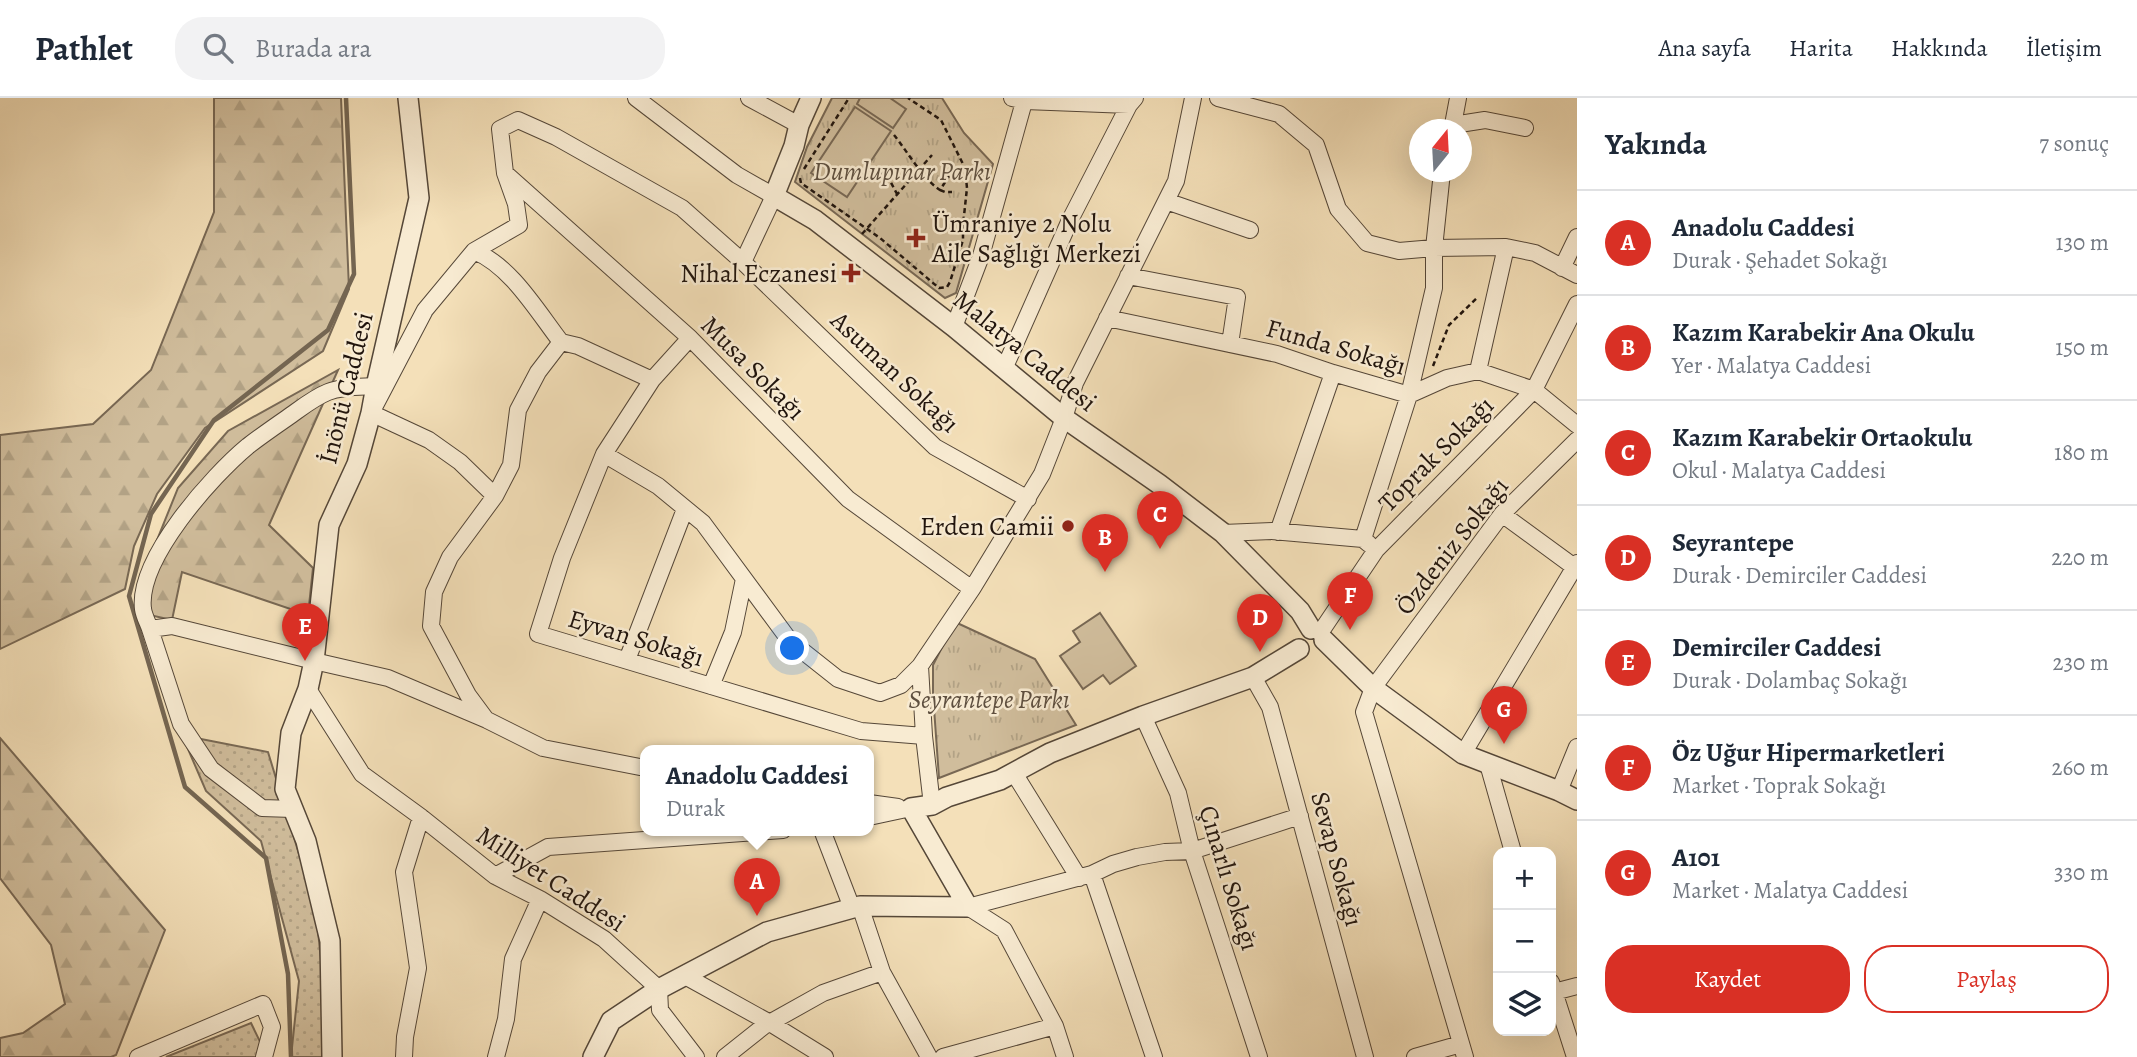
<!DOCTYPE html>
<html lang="tr">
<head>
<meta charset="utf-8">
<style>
	body { margin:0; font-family:Alegreya,serif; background:#f2f2f3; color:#1f2937 }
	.controls { position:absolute; right:21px; bottom:21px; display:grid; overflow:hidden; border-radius:14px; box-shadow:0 7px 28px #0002 }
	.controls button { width:63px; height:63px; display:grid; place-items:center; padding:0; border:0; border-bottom:2px solid #e0e1e3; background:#fff; color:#1f2937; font:35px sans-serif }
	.compass { position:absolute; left:1409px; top:21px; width:63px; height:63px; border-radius:50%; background:#fff; box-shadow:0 7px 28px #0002; rotate:18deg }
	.you { position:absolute; left:793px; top:551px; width:24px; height:24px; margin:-18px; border:5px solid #fff; border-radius:50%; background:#1a73e8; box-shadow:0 0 0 10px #1a73e833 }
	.badge { display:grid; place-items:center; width:46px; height:46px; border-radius:50%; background:#d93025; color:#fff; font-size:23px; font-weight:700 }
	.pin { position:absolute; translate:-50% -58px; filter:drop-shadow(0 2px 4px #0008) }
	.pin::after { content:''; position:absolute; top:37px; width:24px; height:21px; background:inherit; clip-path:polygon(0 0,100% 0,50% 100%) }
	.popup { position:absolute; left:640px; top:647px; width:234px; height:91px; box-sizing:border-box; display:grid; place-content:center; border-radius:14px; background:#fff; filter:drop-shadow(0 2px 5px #0005); font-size:23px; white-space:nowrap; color:#747a83 }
	.popup b { font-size:26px; color:#1f2937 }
	.popup::after { content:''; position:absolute; left:50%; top:100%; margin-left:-14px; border:14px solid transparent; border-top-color:#fff }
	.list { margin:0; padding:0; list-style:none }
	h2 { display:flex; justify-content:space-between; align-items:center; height:91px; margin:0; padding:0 28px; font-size:30px }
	h2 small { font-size:23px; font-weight:400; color:#747a83 }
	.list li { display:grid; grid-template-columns:46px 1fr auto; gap:21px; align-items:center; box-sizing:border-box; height:105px; padding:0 28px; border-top:2px solid #e0e1e3 }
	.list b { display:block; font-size:26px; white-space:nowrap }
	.list p { margin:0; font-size:23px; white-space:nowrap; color:#747a83 }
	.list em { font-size:23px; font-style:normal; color:#747a83 }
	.actions { display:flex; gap:14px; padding:21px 28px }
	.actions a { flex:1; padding:16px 0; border:2px solid #d93025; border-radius:28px; text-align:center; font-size:24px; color:#d93025 }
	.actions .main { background:#d93025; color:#fff }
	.icon { flex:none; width:38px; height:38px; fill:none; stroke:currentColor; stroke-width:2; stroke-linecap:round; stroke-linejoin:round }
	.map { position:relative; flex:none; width:1577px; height:959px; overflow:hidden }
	header { display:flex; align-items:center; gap:42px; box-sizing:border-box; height:98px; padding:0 35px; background:#fff; border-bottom:2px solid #e0e1e3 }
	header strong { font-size:33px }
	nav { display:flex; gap:38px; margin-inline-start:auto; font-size:24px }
	.search { width:490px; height:63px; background:#f2f2f3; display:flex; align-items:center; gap:18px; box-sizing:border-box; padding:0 24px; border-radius:28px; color:#747a83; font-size:26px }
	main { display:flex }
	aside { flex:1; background:#fff }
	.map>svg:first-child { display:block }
</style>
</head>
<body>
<header>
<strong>Pathlet</strong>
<div class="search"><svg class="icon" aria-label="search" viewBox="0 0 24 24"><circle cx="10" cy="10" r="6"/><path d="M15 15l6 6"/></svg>Burada ara</div>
<nav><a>Ana sayfa</a><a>Harita</a><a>Hakkında</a><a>İletişim</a></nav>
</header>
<main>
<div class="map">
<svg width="1577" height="959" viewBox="0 0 1577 959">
	<defs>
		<pattern id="grass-dots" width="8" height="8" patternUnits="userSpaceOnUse" patternTransform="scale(1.75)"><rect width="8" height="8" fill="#d0bd9c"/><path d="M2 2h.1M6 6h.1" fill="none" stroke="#b2a285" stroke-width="1.8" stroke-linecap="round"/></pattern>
		<pattern id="forest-firs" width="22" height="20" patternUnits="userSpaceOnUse" patternTransform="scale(1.75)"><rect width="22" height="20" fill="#d0bd9c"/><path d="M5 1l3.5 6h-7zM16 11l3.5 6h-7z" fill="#b2a285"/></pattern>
		<pattern id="park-tufts" width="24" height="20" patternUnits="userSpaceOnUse" patternTransform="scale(1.75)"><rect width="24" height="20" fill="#d0bd9c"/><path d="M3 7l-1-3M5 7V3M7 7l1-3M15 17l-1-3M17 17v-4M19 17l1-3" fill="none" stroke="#b2a285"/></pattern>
	</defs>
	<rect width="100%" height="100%" fill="#f4e0b9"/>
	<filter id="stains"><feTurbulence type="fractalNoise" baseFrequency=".00286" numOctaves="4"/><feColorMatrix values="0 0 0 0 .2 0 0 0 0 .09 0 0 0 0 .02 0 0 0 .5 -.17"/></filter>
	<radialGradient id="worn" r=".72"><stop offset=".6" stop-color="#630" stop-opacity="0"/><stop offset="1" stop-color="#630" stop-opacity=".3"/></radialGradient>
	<path fill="url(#grass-dots)" stroke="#786854" stroke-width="2" d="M201,641L268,654L316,812L327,925L324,959H291L299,883L261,743L206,693L185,644Z
		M251,925L264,952L261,959H166Z"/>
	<path fill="url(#forest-firs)" stroke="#786854" stroke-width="2" d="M214,0H341L349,191L323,253L205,330L157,396L134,448L125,491L0,551V337L93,326L151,272L214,114Z
		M338,272L269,427L313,470L308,517L182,474L172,522L145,516L153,452L178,390L228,333Z
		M0,640L165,832L116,957L111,959H0V940L23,935L65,906L51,847L0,780Z"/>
	<path fill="url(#park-tufts)" stroke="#786854" stroke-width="2" d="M832,0H942L964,35L993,66L956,195L945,200L795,84L807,49Z
		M955,524L1035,561L1076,627L939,680L933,596V567Z"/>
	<path fill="#d0bd9c" stroke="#786854" stroke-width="2" d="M860,0H890L906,11L893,30L857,6Z
		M855,9L891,33L847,99L811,75Z
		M1100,515L1136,568L1110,586L1103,577L1083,591L1060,558L1080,544L1073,533Z"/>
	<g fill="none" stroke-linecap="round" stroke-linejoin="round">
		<path stroke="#746551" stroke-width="4.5" d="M291,959L288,876L266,760L185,689L129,498L151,416L214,322L328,232L354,176L346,0"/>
		<g stroke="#554738" stroke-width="18">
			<path id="minor" d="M636,0L737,77L774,98L743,164
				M749,0L799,27
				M1012,0L1025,3L1129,7
				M1218,0L1279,16L1316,47L1338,111L1367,145L1399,153L1434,150L1506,149L1535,155L1577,177
				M1453,27L1485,22L1525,30
				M1452,32L1458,0
				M506,76L690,240L848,401L972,491
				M1166,103L1250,132
				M474,153C511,168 537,213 561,244
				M1562,170L1577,139
				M1128,178L1237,199L1230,246
				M1107,220L1277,256L1333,275L1409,297L1447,280L1478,273L1534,292L1577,327
				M954,229L981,158L1025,0
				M690,240L652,282L604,356L562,460L538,536L861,633L924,638
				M1004,271L1070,122L1129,7L1135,0
				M1478,273L1506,149
				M604,356L658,388L703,425L790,543L838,581L880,595L901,587L920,568L972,491L1042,376L1064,320L1075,285L1176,83L1193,0
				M495,398L460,364L429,342L371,315L425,212L474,153L519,127L516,106L505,75L500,31L518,22L556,39L682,110L743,164L935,349L1028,401
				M1502,416L1577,471
				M1278,434L1333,275
				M1223,435L1272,433L1363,441L1369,446
				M1363,441L1409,297L1434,190V150L1442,74
				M150,531C148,525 144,518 143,511C137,461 212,378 248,348C261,338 274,329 287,320C300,311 313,300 328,294C343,288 360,289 376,288
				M1320,535L1376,452L1534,292L1577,206
				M627,562L685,411
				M920,568L924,638L932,707
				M1253,579L1270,609L1365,959
				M711,588L733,534L744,481
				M308,591L362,676L421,719L495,778L540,801L604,841L659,891L660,912L696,959
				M1143,618L1178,695L1192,753L1259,959
				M485,620L468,597L431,528L434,494L450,459L495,398L511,367L518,312L538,274L561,244L578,248L652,282
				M1463,656L1577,465
				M1488,666L1513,754
				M1014,675L1079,780
				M1559,693L1577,649
				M869,705L898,709
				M293,711L262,710L211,671L181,626L150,531L172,528L314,563L388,580L487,622L543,650L645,670
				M869,719L911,710
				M822,732L852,810
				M1092,776L1154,959
				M495,778L548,749L783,732
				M860,808L882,874L929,959
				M968,809L1092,776L1113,766L1137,759L1165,754L1192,753L1300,718
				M968,809L1004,832L1055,928L1065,959
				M685,878L770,925L825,959
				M1551,884L1575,959
				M1554,894L1577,888
				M138,959L263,906L272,929L264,959
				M404,959L405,939L418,870L404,774L421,719
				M496,959L506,921L513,861L540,801
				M725,959L764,928L823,895L882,874
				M943,959L1055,928
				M1415,959L1461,946
				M1465,959L1364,614L1373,590L1502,416L1577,342"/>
		</g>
		<g stroke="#554738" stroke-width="22">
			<path id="tertiary" d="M811,0L799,27L794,48L774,98L815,122L954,229L1064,320L1159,386L1223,435L1300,513L1311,531
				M1324,542L1373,590L1463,656L1559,693L1577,702
				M968,809L911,710L932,707L947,699L1000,682L1050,655L1143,618L1253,579L1299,551
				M332,959L330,843L306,743L285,691L291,635L308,591L314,563L329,427L357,366L371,315L376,288L419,100L408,0
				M593,959L611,923L659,891L767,834L860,808L968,809"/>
		</g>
		<path stroke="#20140d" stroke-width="2.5" stroke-dasharray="5 3.5" stroke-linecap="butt" d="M894,37C907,53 923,81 940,92L949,78
			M872,69L888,79L897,96
			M804,71L849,0
			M800,80L801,85L880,140L939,190L947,189L950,184L963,142V127L967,90L965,70L941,22L908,0
			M940,92L945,94H952
			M862,136L932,57
			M1433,268L1449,227L1478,199"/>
		<use href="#minor" stroke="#f8ebd2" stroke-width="16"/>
		<use href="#tertiary" stroke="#f8ebd2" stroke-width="19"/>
	</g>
	<g fill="#8f2418" stroke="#f8ebd2" stroke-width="2.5">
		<path d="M912.5 129.5h7v7h7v7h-7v7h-7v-7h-7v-7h7z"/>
		<path d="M847.5 164.5h7v7h7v7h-7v7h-7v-7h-7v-7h7z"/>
		<circle cx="1068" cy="428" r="7"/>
	</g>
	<g text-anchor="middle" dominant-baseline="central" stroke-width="5" stroke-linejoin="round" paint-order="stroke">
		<g font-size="26" font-style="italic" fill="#5e4f3f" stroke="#f8ebd2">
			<text x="902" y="73">Dumlupınar Parkı</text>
			<text x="989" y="601">Seyrantepe Parkı</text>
		</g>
		<g font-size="26" fill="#20140d" stroke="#f8ebd2" text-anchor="end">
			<text x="932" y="125" text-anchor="start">Ümraniye 2 Nolu<tspan x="932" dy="30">Aile Sağlığı Merkezi</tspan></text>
			<text x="837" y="175">Nihal Eczanesi</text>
			<text x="1054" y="428">Erden Camii</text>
		</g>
		<g font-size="26" fill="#20140d" stroke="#f8ebd2">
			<text transform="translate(1336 249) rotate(16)">Funda Sokağı</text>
			<text transform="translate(1025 253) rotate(39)">Malatya Caddesi</text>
			<text transform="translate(753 270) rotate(45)">Musa Sokağı</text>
			<text transform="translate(895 274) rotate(43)">Asuman Sokağı</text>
			<text transform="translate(346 290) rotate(-76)">İnönü Caddesi</text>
			<text transform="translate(1436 356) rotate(-45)">Toprak Sokağı</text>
			<text transform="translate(1452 448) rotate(-52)">Özdeniz Sokağı</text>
			<text transform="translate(636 540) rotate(17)">Eyvan Sokağı</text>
			<text transform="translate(1337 761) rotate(75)">Sevap Sokağı</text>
			<text transform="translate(1229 780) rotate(73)">Çınarlı Sokağı</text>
			<text transform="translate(551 781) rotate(33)">Milliyet Caddesi</text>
		</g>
	</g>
	<rect width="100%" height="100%" filter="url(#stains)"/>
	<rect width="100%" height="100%" fill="url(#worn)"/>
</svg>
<div class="controls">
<button>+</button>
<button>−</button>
<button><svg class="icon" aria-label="layers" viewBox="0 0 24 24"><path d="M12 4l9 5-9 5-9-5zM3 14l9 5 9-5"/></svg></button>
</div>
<svg class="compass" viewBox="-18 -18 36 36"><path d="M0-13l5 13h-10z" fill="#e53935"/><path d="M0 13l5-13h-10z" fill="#747a83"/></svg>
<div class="you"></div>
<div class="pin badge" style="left:757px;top:818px">A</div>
<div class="popup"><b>Anadolu Caddesi</b>Durak</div>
<div class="pin badge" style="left:1105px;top:474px">B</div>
<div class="pin badge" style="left:1160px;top:451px">C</div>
<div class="pin badge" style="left:1260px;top:554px">D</div>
<div class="pin badge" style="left:305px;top:563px">E</div>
<div class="pin badge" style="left:1350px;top:532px">F</div>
<div class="pin badge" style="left:1504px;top:646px">G</div>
</div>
<aside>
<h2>Yakında<small>7 sonuç</small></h2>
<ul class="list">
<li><span class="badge">A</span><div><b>Anadolu Caddesi</b><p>Durak · Şehadet Sokağı</p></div><em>130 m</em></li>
<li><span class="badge">B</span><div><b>Kazım Karabekir Ana Okulu</b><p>Yer · Malatya Caddesi</p></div><em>150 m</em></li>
<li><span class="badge">C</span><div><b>Kazım Karabekir Ortaokulu</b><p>Okul · Malatya Caddesi</p></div><em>180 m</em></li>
<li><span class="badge">D</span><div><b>Seyrantepe</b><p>Durak · Demirciler Caddesi</p></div><em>220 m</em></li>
<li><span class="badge">E</span><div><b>Demirciler Caddesi</b><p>Durak · Dolambaç Sokağı</p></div><em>230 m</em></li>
<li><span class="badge">F</span><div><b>Öz Uğur Hipermarketleri</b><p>Market · Toprak Sokağı</p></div><em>260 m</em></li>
<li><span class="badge">G</span><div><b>A101</b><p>Market · Malatya Caddesi</p></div><em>330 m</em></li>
</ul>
<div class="actions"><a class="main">Kaydet</a><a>Paylaş</a></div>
</aside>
</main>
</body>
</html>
